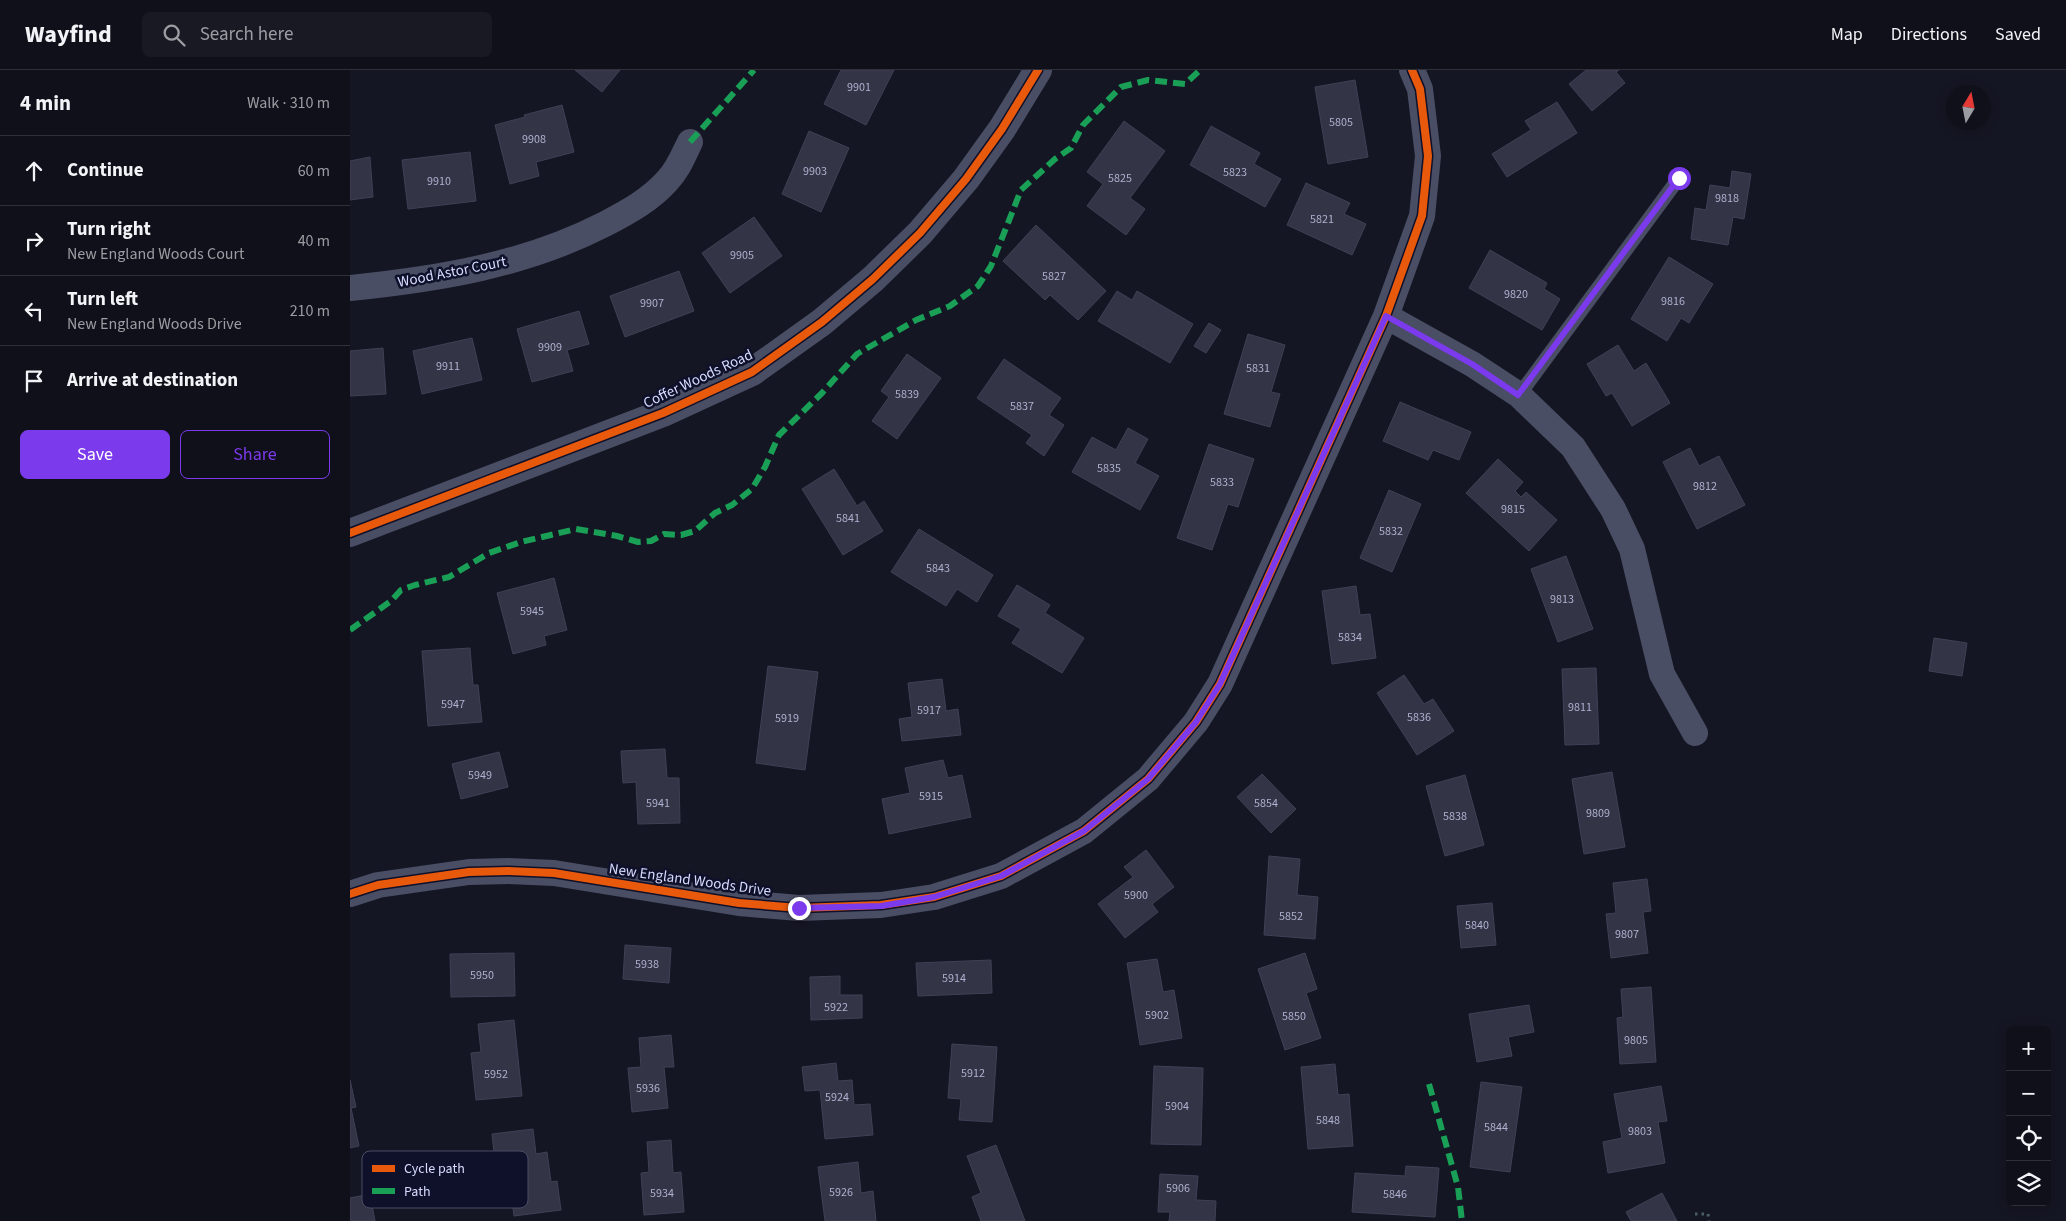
<!DOCTYPE html>
<html lang="en">
<head>
<meta charset="utf-8">
<style>
	body { margin:0; font-family:"Source Sans 3",sans-serif; background:#191923; color:#f1f3f6 }
	.controls { position:absolute; right:15px; bottom:15px; display:grid; overflow:hidden; border-radius:8px; box-shadow:0 2px 12px #0003 }
	.controls button { width:45px; height:45px; display:grid; place-items:center; padding:0; border:0; border-bottom:1px solid #303039; background:#10101a; color:#f1f3f6; font:25px sans-serif }
	.compass { position:absolute; left:1596px; top:15px; width:45px; height:45px; border-radius:50%; background:#10101a; box-shadow:0 2px 12px #0003; rotate:10deg }
	.stop { position:absolute; width:15px; height:15px; margin:-11px; border:4px solid #7c3aed; border-radius:50%; background:#fff }
	.stop.end { background:#7c3aed; border-color:#fff; box-shadow:0 1px 5px #0008 }
	.list { margin:0; padding:0; list-style:none }
	h2 { display:flex; justify-content:space-between; align-items:center; height:65px; margin:0; padding:0 20px; font-size:21px }
	h2 small { font-size:16px; font-weight:400; color:#9c9da2 }
	.list li { display:grid; grid-template-columns:32px 1fr auto; gap:15px; align-items:center; box-sizing:border-box; height:70px; padding:0 20px; border-top:1px solid #303039 }
	.list b { display:block; font-size:19px; white-space:nowrap }
	.list p { margin:0; font-size:16px; white-space:nowrap; color:#9c9da2 }
	.list em { font-size:16px; font-style:normal; color:#9c9da2 }
	.actions { display:flex; gap:10px; padding:15px 20px }
	.actions a { flex:1; padding:11px 0; border:1px solid #7c3aed; border-radius:8px; text-align:center; font-size:18px; color:#7c3aed }
	.actions .main { background:#7c3aed; color:#fff }
	.icon { flex:none; width:28px; height:28px; fill:none; stroke:currentColor; stroke-width:2; stroke-linecap:round; stroke-linejoin:round }
	.map { position:relative; flex:none; width:1716px; height:1151px; overflow:hidden }
	header { display:flex; align-items:center; gap:30px; box-sizing:border-box; height:70px; padding:0 25px; background:#10101a; border-bottom:1px solid #303039 }
	header strong { font-size:24px }
	nav { display:flex; gap:28px; margin-inline-start:auto; font-size:18px }
	.search { width:350px; height:45px; background:#191923; display:flex; align-items:center; gap:12px; box-sizing:border-box; padding:0 18px; border-radius:8px; color:#9c9da2; font-size:19px }
	main { display:flex }
	aside { flex:1; background:#10101a }
	.map>svg:first-child { display:block }
</style>
</head>
<body>
<header>
<strong>Wayfind</strong>
<div class="search"><svg class="icon" aria-label="search" viewBox="0 0 24 24"><circle cx="10" cy="10" r="6"/><path d="M15 15l6 6"/></svg>Search here</div>
<nav><a>Map</a><a>Directions</a><a>Saved</a></nav>
</header>
<main>
<aside>
<h2>4 min<small>Walk · 310 m</small></h2>
<ul class="list">
<li><svg class="icon" aria-label="ahead" viewBox="0 0 24 24"><path d="M12 20V5M6 11l6-6 6 6"/></svg><div><b>Continue</b></div><em>60 m</em></li>
<li><svg class="icon" aria-label="right" viewBox="0 0 24 24"><path d="M7 20v-9h11M14 6l5 5-5 5"/></svg><div><b>Turn right</b><p>New England Woods Court</p></div><em>40 m</em></li>
<li><svg class="icon" aria-label="left" viewBox="0 0 24 24"><path d="M17 20v-9H6M10 6l-5 5 5 5"/></svg><div><b>Turn left</b><p>New England Woods Drive</p></div><em>210 m</em></li>
<li><svg class="icon" aria-label="arrive" viewBox="0 0 24 24"><path d="M6 21V4h12l-3 4 3 4H6"/></svg><div><b>Arrive at destination</b></div></li>
</ul>
<div class="actions"><a class="main">Save</a><a>Share</a></div>
</aside>
<div class="map">
<svg width="1716" height="1151" viewBox="0 0 1716 1151">
	<rect width="100%" height="100%" fill="#151623"/>
	<path fill="#333445" stroke="#404057" d="M225,0H270L252,22Z
		M491,0H544L516,55L474,34Z
		M1236,0H1269L1266,2L1275,13L1242,41L1219,14Z
		M1005,10L1018,87L978,94L965,17Z
		M1207,32L1227,63L1157,107L1142,84L1181,60L1175,51Z
		M212,35L224,82L186,92L189,106L160,114L145,55L175,47L174,45Z
		M774,51L815,81L780,128L795,139L776,165L737,136L753,114L737,102Z
		M861,56L910,83L904,94L931,109L915,137L840,95Z
		M459,61L499,78L471,142L432,124Z
		M120,82L126,131L58,139L52,90Z
		M20,87L23,127L0,130V91Z
		M1382,101L1401,104L1394,149L1383,147L1378,175L1341,169L1345,138L1356,140L1360,115L1380,118Z
		M956,113L1000,133L994,144L1016,154L1002,185L937,155Z
		M404,147L432,186L380,223L352,183Z
		M686,155L756,221L728,250L700,225L695,230L653,191Z
		M1140,180L1197,213L1194,219L1210,229L1192,260L1119,218Z
		M1319,187L1363,214L1339,253L1331,248L1317,271L1281,249Z
		M329,201L344,241L275,267L260,226Z
		M767,221L782,230L787,221L843,254L820,293L748,251Z
		M229,241L239,274L217,280L223,301L182,312L167,259Z
		M859,253L871,260L856,283L844,276Z
		M898,264L935,275L921,322L930,324L920,357L874,344Z
		M122,268L132,310L72,324L63,281Z
		M1268,275L1284,301L1296,293L1320,333L1282,356L1262,323L1256,326L1237,294Z
		M33,278L36,324L0,326V281Z
		M557,284L591,308L547,369L522,351L539,327L531,321Z
		M654,289L711,328L699,345L714,355L694,386L676,373L682,365L627,328Z
		M1050,332L1121,362L1109,390L1083,380L1078,390L1033,371Z
		M778,358L798,369L785,393L809,406L790,440L722,402L742,367L766,380Z
		M859,374L904,389L888,437L878,434L862,480L827,468Z
		M1340,378L1349,396L1369,386L1395,435L1347,459L1313,392Z
		M1148,389L1173,412L1165,421L1171,427L1176,422L1207,450L1179,481L1116,423Z
		M484,399L507,436L514,431L533,461L493,485L452,419Z
		M1039,420L1071,434L1042,502L1010,488Z
		M569,459L643,505L627,532L607,519L596,536L541,502Z
		M1216,486L1243,559L1208,572L1181,499Z
		M204,508L217,560L194,566L196,575L163,584L147,523Z
		M667,515L700,535L695,543L734,568L712,603L662,573L671,559L648,546Z
		M1006,516L1010,545L1020,544L1026,588L982,594L972,521Z
		M1584,568L1617,573L1612,606L1579,601Z
		M120,578L123,615H128L132,652L78,656L72,581Z
		M418,596L468,602L455,700L406,693Z
		M1246,598L1249,674L1215,675L1212,599Z
		M1054,605L1074,634L1083,629L1104,661L1067,685L1027,623Z
		M592,609L596,641L608,639L611,665L552,671L549,649L562,647L558,613Z
		M315,679L317,708H329L330,753L288,754L286,712L273,713L271,681Z
		M149,682L158,717L111,729L102,694Z
		M593,690L598,708L612,705L621,747L539,764L532,729L560,723L555,698Z
		M1262,702L1275,777L1234,784L1222,709Z
		M912,704L946,739L921,763L887,727Z
		M1115,705L1134,775L1095,786L1076,716Z
		M796,780L824,817L802,834L808,842L775,868L748,834L783,807L774,797Z
		M919,786L950,789L947,825L968,827L965,869L914,865Z
		M1297,809L1301,841L1293,842L1298,883L1261,888L1256,844L1266,843L1263,813Z
		M1142,833L1146,875L1111,878L1107,836Z
		M275,875L321,878L319,913L273,909Z
		M164,883L165,926L101,927L100,884Z
		M955,883L967,919L956,923L971,968L935,980L908,899Z
		M807,889L813,922L824,920L832,968L790,975L777,893Z
		M641,890L642,923L568,926L566,893Z
		M490,906V925H512V948L461,950L460,907Z
		M1301,917L1306,992L1270,994L1267,948L1273,947L1271,919Z
		M1179,935L1184,962L1158,967L1162,986L1127,992L1119,944Z
		M164,950L172,1026L126,1030L121,983L131,982L128,954Z
		M321,965L324,997H314L318,1038L282,1042L278,998L291,997L289,968Z
		M602,974L647,977L642,1052L609,1050L611,1029L598,1028Z
		M486,993L488,1011L502,1010L504,1035L520,1034L523,1065L475,1069L470,1020L455,1021L452,997Z
		M985,994L988,1025L999,1024L1003,1076L958,1079L951,997Z
		M804,996L853,998L851,1075L801,1074Z
		M0,1010L6,1037L1,1038L9,1076L0,1078Z
		M1131,1012L1172,1017L1160,1102L1120,1097Z
		M1311,1016L1317,1051L1308,1052L1315,1093L1258,1103L1253,1072L1272,1068L1264,1024Z
		M183,1059L186,1084L197,1082L201,1112L207,1111L211,1140L164,1146L157,1090L145,1091L142,1064Z
		M321,1070L323,1103L331,1102L334,1142L294,1145L291,1103L299,1102L297,1072Z
		M646,1075L675,1151H631L622,1127L631,1123L617,1086Z
		M508,1092L511,1123L523,1121L526,1151H475L468,1097Z
		M1056,1096L1089,1098L1085,1147L1002,1142L1005,1103L1055,1106Z
		M810,1104L848,1106L846,1130L866,1131L865,1151H819L820,1142H808Z
		M1312,1123L1327,1151H1281L1276,1142Z
		M20,1124L25,1151H0V1128Z"/>
	<g fill="none" stroke-linecap="round" stroke-linejoin="round">
		<path stroke="#485d65" stroke-width="3" stroke-dasharray="2.5 4" stroke-linecap="butt" d="M1345,1144H1358L1359,1151"/>
		<path stroke="#4a4e64" stroke-width="14" d="M1169,325L1329,108"/>
		<path stroke="#4a4e64" stroke-width="26" d="M0,218C89,209 175,195 255,154C278,142 300,130 317,111C328,100 333,86 340,72
			M1036,246L1122,294L1169,325L1223,377L1263,439L1282,479L1312,604L1345,663
			M0,824L28,815L119,802L158,801L204,803L389,833L449,838L531,835L584,827L651,806L734,761L798,709L846,652L870,614L1036,246L1072,146L1078,86L1070,19L1062,0"/>
		<path stroke="#4a4e64" stroke-width="28" d="M0,463L313,343L402,302L472,252L523,209L570,163L616,109L652,59L688,0"/>
		<path stroke="#1a9f57" stroke-width="6" stroke-dasharray="12 6" stroke-linecap="butt" d="M340,72L404,0
			M0,560L41,531L51,520L65,515L99,507L139,483L171,472L226,459L267,466L288,472L301,471L314,464L331,465L345,461L365,443L382,435L402,419L415,397L429,365L472,323L507,284L566,250L600,236L628,216L641,196L671,120L705,89L721,78L733,55L771,17L798,10L835,14L850,0
			M1079,1014L1108,1117L1112,1151"/>
		<g stroke="#0f1029" stroke-width="11">
			<path id="cycleway" d="M0,463L313,343L402,302L472,252L523,209L570,163L616,109L652,59L688,0
				M0,824L28,815L119,802L158,801L204,803L389,833L449,838L531,835L584,827L651,806L734,761L798,709L846,652L870,614L1036,246L1072,146L1078,86L1070,19L1062,0"/>
		</g>
		<use href="#cycleway" stroke="#e8590c" stroke-width="8"/>
	</g>
	<g fill="none" stroke-linecap="round" stroke-linejoin="round">
		<path stroke="#7c3aed" stroke-width="6" d="M449,838L531,836L584,827L651,806L734,761L798,709L846,652L870,614L1036,246L1122,294L1168,325L1329,108"/>
	</g>
	<g text-anchor="middle" dominant-baseline="central" stroke-width="5" stroke-linejoin="round" paint-order="stroke">
		<g font-size="12" fill="#aeb1d0">
			<text x="509" y="17">9901</text>
			<text x="991" y="52">5805</text>
			<text x="184" y="69">9908</text>
			<text x="465" y="101">9903</text>
			<text x="885" y="102">5823</text>
			<text x="770" y="108">5825</text>
			<text x="89" y="111">9910</text>
			<text x="1377" y="128">9818</text>
			<text x="972" y="149">5821</text>
			<text x="392" y="185">9905</text>
			<text x="704" y="206">5827</text>
			<text x="1166" y="224">9820</text>
			<text x="1323" y="231">9816</text>
			<text x="302" y="233">9907</text>
			<text x="200" y="277">9909</text>
			<text x="98" y="296">9911</text>
			<text x="908" y="298">5831</text>
			<text x="557" y="324">5839</text>
			<text x="672" y="336">5837</text>
			<text x="759" y="398">5835</text>
			<text x="872" y="412">5833</text>
			<text x="1355" y="416">9812</text>
			<text x="1163" y="439">9815</text>
			<text x="498" y="448">5841</text>
			<text x="1041" y="461">5832</text>
			<text x="588" y="498">5843</text>
			<text x="1212" y="529">9813</text>
			<text x="182" y="541">5945</text>
			<text x="1000" y="567">5834</text>
			<text x="103" y="634">5947</text>
			<text x="1230" y="637">9811</text>
			<text x="579" y="640">5917</text>
			<text x="1069" y="647">5836</text>
			<text x="437" y="648">5919</text>
			<text x="130" y="705">5949</text>
			<text x="581" y="726">5915</text>
			<text x="308" y="733">5941</text>
			<text x="916" y="733">5854</text>
			<text x="1248" y="743">9809</text>
			<text x="1105" y="746">5838</text>
			<text x="786" y="825">5900</text>
			<text x="941" y="846">5852</text>
			<text x="1127" y="855">5840</text>
			<text x="1277" y="864">9807</text>
			<text x="297" y="894">5938</text>
			<text x="132" y="905">5950</text>
			<text x="604" y="908">5914</text>
			<text x="486" y="937">5922</text>
			<text x="807" y="945">5902</text>
			<text x="944" y="946">5850</text>
			<text x="1286" y="970">9805</text>
			<text x="623" y="1003">5912</text>
			<text x="146" y="1004">5952</text>
			<text x="298" y="1018">5936</text>
			<text x="487" y="1027">5924</text>
			<text x="827" y="1036">5904</text>
			<text x="978" y="1050">5848</text>
			<text x="1146" y="1057">5844</text>
			<text x="1290" y="1061">9803</text>
			<text x="828" y="1118">5906</text>
			<text x="491" y="1122">5926</text>
			<text x="312" y="1123">5934</text>
			<text x="1045" y="1124">5846</text>
		</g>
		<g font-size="15" fill="#d7dbff" stroke="#0f1029">
			<text transform="translate(102 202) rotate(-11)">Wood Astor Court</text>
			<text transform="translate(348 309) rotate(-25)">Coffer Woods Road</text>
			<text transform="translate(340 810) rotate(8)">New England Woods Drive</text>
		</g>
	</g>
	<rect x="12" y="1081" width="166" height="57" rx="8" fill="#0f1029" stroke="#4b4d69" stroke-width="1"/>
	<rect x="22" y="1095" width="23" height="7" fill="#e8590c"/>
	<rect x="22" y="1118" width="23" height="6" fill="#1a9f57"/>
	<g font-size="14" fill="#d7dbff">
		<text x="54" y="1103">Cycle path</text>
		<text x="54" y="1126">Path</text>
	</g>
</svg>
<div class="controls">
<button>+</button>
<button>−</button>
<button><svg class="icon" aria-label="locate" viewBox="0 0 24 24"><circle cx="12" cy="12" r="6"/><path d="M12 2v4M12 18v4M2 12h4M18 12h4"/></svg></button>
<button><svg class="icon" aria-label="layers" viewBox="0 0 24 24"><path d="M12 4l9 5-9 5-9-5zM3 14l9 5 9-5"/></svg></button>
</div>
<svg class="compass" viewBox="-18 -18 36 36"><path d="M0-13l5 13h-10z" fill="#e53935"/><path d="M0 13l5-13h-10z" fill="#9c9da2"/></svg>
<div class="stop" style="left:1329px;top:108px"></div>
<div class="stop end" style="left:449px;top:838px"></div>
</div>
</main>
</body>
</html>
